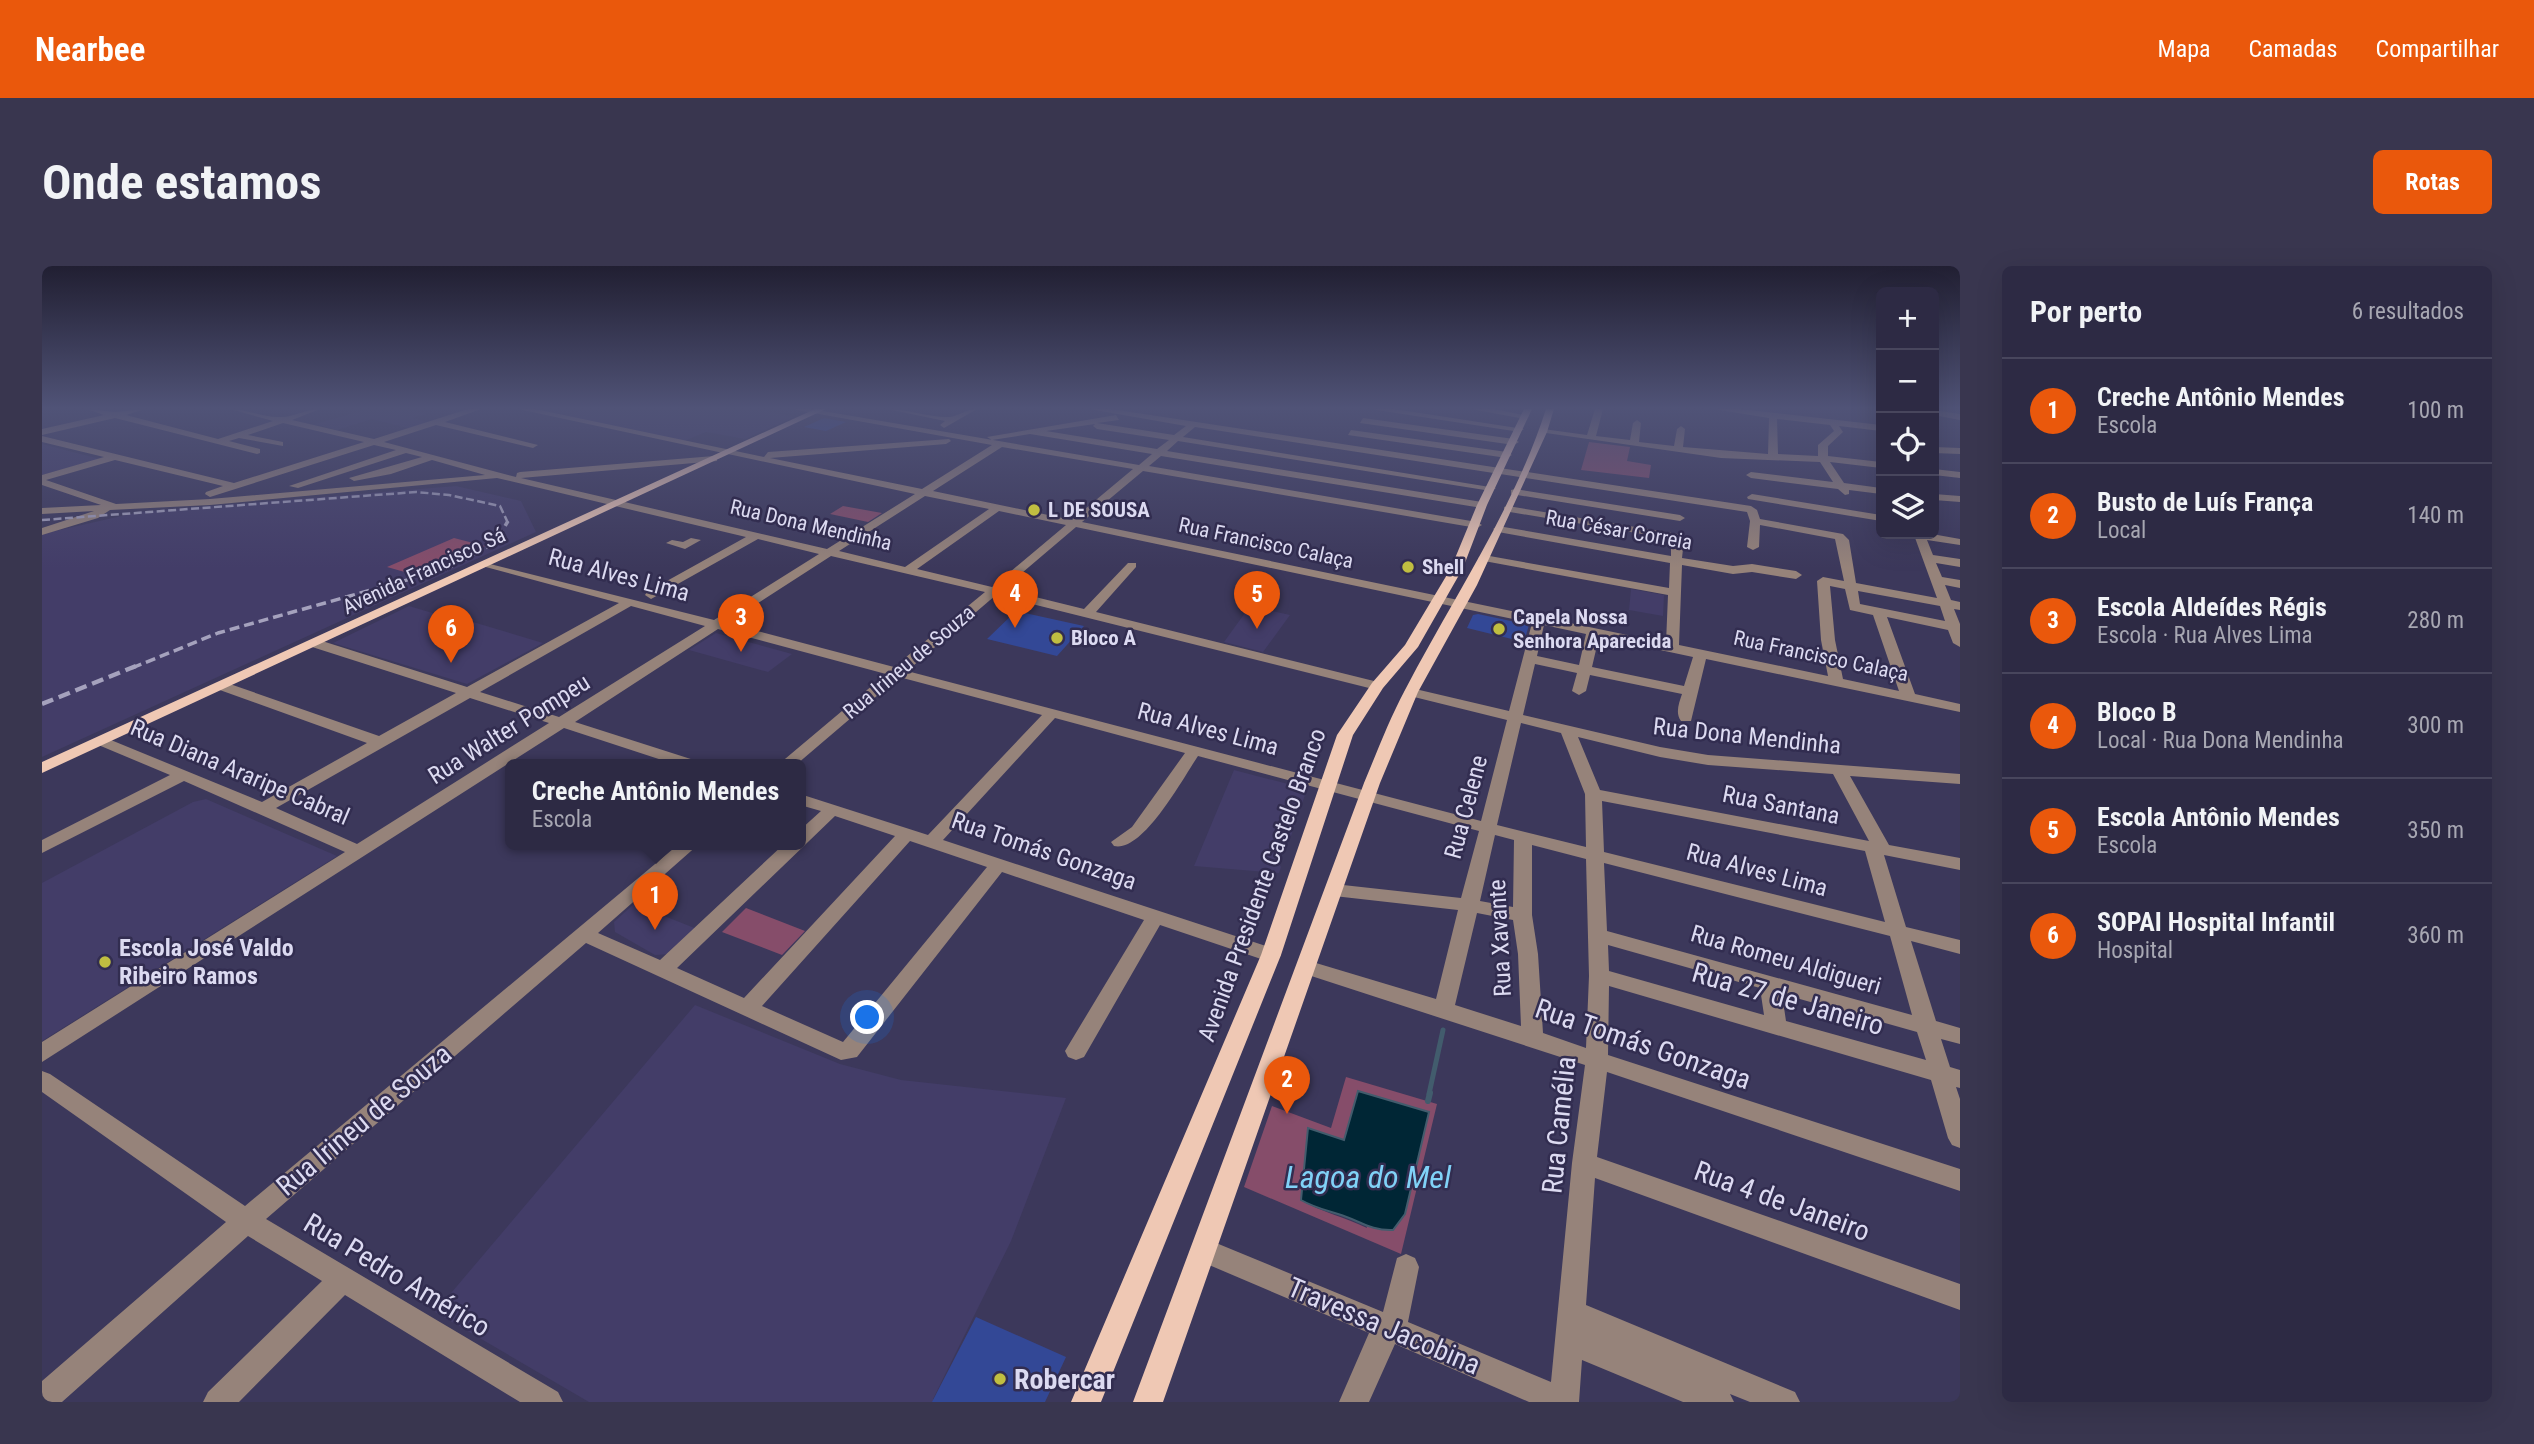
<!DOCTYPE html>
<html lang="pt">
<head>
<meta charset="utf-8">
<style>
	body { margin:0; font-family:"Roboto Condensed",sans-serif; background:#39364f; color:#f1f3f6 }
	.controls { position:absolute; right:21px; top:21px; display:grid; overflow:hidden; border-radius:10px; box-shadow:0 7px 28px #0002 }
	.controls button { width:63px; height:63px; display:grid; place-items:center; padding:0; border:0; border-bottom:2px solid #48465d; background:#2d2a44; color:#f1f3f6; font:35px sans-serif }
	.you { position:absolute; left:826px; top:752px; width:24px; height:24px; margin:-18px; border:5px solid #fff; border-radius:50%; background:#1a73e8; box-shadow:0 0 0 10px #1a73e833 }
	.badge { display:grid; place-items:center; width:46px; height:46px; border-radius:50%; background:#ea580c; color:#fff; font-size:23px; font-weight:700 }
	.pin { position:absolute; translate:-50% -58px; filter:drop-shadow(0 2px 4px #0008) }
	.pin::after { content:''; position:absolute; top:37px; width:24px; height:21px; background:inherit; clip-path:polygon(0 0,100% 0,50% 100%) }
	.popup { position:absolute; left:463px; top:493px; width:301px; height:91px; box-sizing:border-box; display:grid; place-content:center; border-radius:10px; background:#2d2a44; filter:drop-shadow(0 2px 5px #0005); font-size:23px; white-space:nowrap; color:#a7a7b2 }
	.popup b { font-size:26px; color:#f1f3f6 }
	.popup::after { content:''; position:absolute; left:50%; top:100%; margin-left:-14px; border:14px solid transparent; border-top-color:#2d2a44 }
	.list { margin:0; padding:0; list-style:none }
	h2 { display:flex; justify-content:space-between; align-items:center; height:91px; margin:0; padding:0 28px; font-size:30px }
	h2 small { font-size:23px; font-weight:400; color:#a7a7b2 }
	.list li { display:grid; grid-template-columns:46px 1fr auto; gap:21px; align-items:center; box-sizing:border-box; height:105px; padding:0 28px; border-top:2px solid #48465d }
	.list b { display:block; font-size:26px; white-space:nowrap }
	.list p { margin:0; font-size:23px; white-space:nowrap; color:#a7a7b2 }
	.list em { font-size:23px; font-style:normal; color:#a7a7b2 }
	.icon { flex:none; width:38px; height:38px; fill:none; stroke:currentColor; stroke-width:2; stroke-linecap:round; stroke-linejoin:round }
	.map { position:relative; flex:none; width:1918px; height:1136px; overflow:hidden; border-radius:10px }
	header { display:flex; align-items:center; gap:42px; box-sizing:border-box; height:98px; padding:0 35px; background:#ea580c; color:#fff }
	header strong { font-size:33px }
	nav { display:flex; gap:38px; margin-inline-start:auto; font-size:24px }
	.intro { display:flex; align-items:center; justify-content:space-between; box-sizing:border-box; height:168px; padding:0 42px }
	h1 { margin:0; font-size:49px }
	.button { padding:18px 32px; border-radius:10px; background:#ea580c; color:#fff; font-size:24px; font-weight:700 }
	main { display:flex; gap:42px; padding:0 42px }
	aside { flex:1; background:#2d2a44; border-radius:10px; box-shadow:0 7px 28px #0002 }
	.map>svg:first-child { display:block }
</style>
</head>
<body>
<header>
<strong>Nearbee</strong>
<nav><a>Mapa</a><a>Camadas</a><a>Compartilhar</a></nav>
</header>
<div class="intro"><h1>Onde estamos</h1><a class="button">Rotas</a></div>
<main>
<div class="map">
<svg width="1918" height="1136" viewBox="0 0 1918 1136">
	<rect width="100%" height="100%" fill="#3c385b"/>
	<path fill="#433d68" d="M326,143H366L385,148L371,152L388,157L369,163L330,153L295,164L273,158Z
		M543,143H716L752,151L703,173L664,166L642,175L524,150Z
		M0,178L58,193L0,209Z
		M414,220L479,235L494,266L0,491V268L97,246Z
		M1589,323L1622,329L1621,350L1587,344Z
		M367,340L427,358L431,356L501,377L425,418L291,377Z
		M1208,340L1248,349L1221,386L1182,376Z
		M674,367L750,388L726,406L647,384Z
		M1192,504L1265,523L1249,570L1242,573L1234,594L1239,601L1237,607L1152,600Z
		M164,533L295,590L0,775V617L151,536Z
		M592,638L655,663L628,688L613,689L573,666L572,656Z
		M653,739L798,798L859,814L1024,832L969,975L891,1133L895,1136H547L393,1046Z"/>
	<path fill="#864d6a" fill-rule="evenodd" d="M1547,176L1588,181L1585,195L1609,199L1607,212L1539,204Z
		M801,240L840,247L826,256L788,248Z
		M412,272L443,280L377,310L345,301Z
		M704,642L763,665L740,689L680,666Z
		M1304,811L1395,838L1359,988L1202,921L1230,840L1289,862ZM1266,862L1302,874L1325,962C1303,951 1279,946 1259,934Z"/>
	<path fill="#002635" stroke="#425c6d" stroke-width="2" d="M1316,825L1387,846L1363,948L1351,964C1328,965 1317,954 1296,948C1283,944 1271,941 1259,934L1266,862L1302,874Z"/>
	<g fill="none" stroke-linecap="round" stroke-linejoin="round">
		<path stroke="#425c6d" stroke-width="5" d="M1387,828L1401,764"/>
		<path stroke="#425c6d" stroke-width="6" d="M1386,835L1388,827"/>
	</g>
	<path fill="#334896" d="M782,152L804,156L784,165L762,161Z
		M974,345L1001,351L1042,360L1015,390L945,373Z
		M1436,348L1487,359L1482,376L1425,362L1431,349Z
		M934,1051L1024,1091L1003,1136H890Z"/>
	<g fill="none" stroke-linecap="round" stroke-linejoin="round">
		<path fill="#96837a" fill-rule="evenodd" d="M45,143L73,146L103,143L84,149L176,173L231,155L188,143C205,143 222,152 239,151C252,151 264,143 278,143L250,154L332,173L426,143H439L403,156L496,179L491,182L394,159L342,176L474,211L475,207L478,206L672,190L675,191V195L479,212L785,283L873,228L476,143H493L722,191L726,186L907,173L909,175L904,178L728,192L880,223L950,179L749,143H769L1097,199L1110,188L988,168L950,174L945,171L1074,149L1077,154L1055,157L1132,169L1144,160L1047,143H1069L1709,240L1715,244L1718,253L1801,268L1807,274L1814,317L1895,332L1872,269L1890,268L1918,273V279L1885,274L1891,289L1918,293V301L1894,297L1900,311L1918,314V322L1903,319L1909,334L1918,336V344L1912,343L1918,358V381L1911,377L1906,364L1845,351L1873,428L1918,438V446L1664,393L1649,455H1639C1633,447 1637,437 1640,428L1548,409L1544,425L1537,429L1530,425L1535,407L1493,398L1481,449L1618,481L1666,489L1918,508V518L1808,510L1847,579L1918,592V604L1842,589L1864,661L1918,674V688L1869,675L1894,755L1918,762V778L1899,773L1908,801L1918,804V822L1914,821L1918,833V882L1910,879L1906,872L1889,814L1567,720L1566,789L1918,903V925L1565,806L1555,891L1918,1018V1044L1553,912L1544,1039L1753,1126L1758,1136H1708L1688,1128L1692,1136H1641L1540,1094L1537,1136H1487L1353,1078L1327,1136H1297L1327,1067L1153,993L1149,984L1153,975L1162,972L1341,1046L1355,992L1364,988L1373,992L1377,1001L1366,1056L1509,1116L1530,897L1543,799L1257,706L1254,701L1257,696L1264,694L1394,733L1416,644L1292,630L1283,624L1292,618L1419,632L1437,565L1156,490C1141,512 1101,587 1072,580L1069,576L1090,561L1143,487L1013,452L901,574L1236,684L1239,689L1236,694H1222L1118,659L1042,791L1034,794L1026,791L1023,785L1102,654L960,606L815,791L799,794L544,677L224,953L516,1126L521,1136H478L303,1029L197,1136H161L166,1126L280,1015L206,970L20,1136H0V1115L184,956L0,826V805L8,808L203,940L637,578H657L556,667L618,694L742,578H758V564L779,545L758,539V528L886,569L1000,449L857,411L755,498H737L844,408L676,363L533,456L655,495L657,498H632L522,462L0,796V776L303,586L142,515L0,587V574L128,509L54,478L51,475L54,472H64L220,536L325,477L175,423V417H185L337,470L414,427L267,380V374H277L425,421L577,337L440,300V296L672,354L777,288L716,273L609,333L603,329L605,326L704,271L455,212L168,239L68,244L56,252L0,269V262L52,245L0,248V242L59,239L0,219V209L62,191L0,176V170L192,217L322,176L241,157L206,169L241,176V180L197,172L187,175L218,183V187L215,188L73,152L0,169V163L62,149ZM1053,158L1051,160L1055,163L1127,174L1115,183L1004,165ZM1153,161L1705,246L1708,255L1705,281L1711,284L1717,281L1718,259L1793,273L1802,315L1781,311L1775,315L1779,374L1786,410L1637,379L1640,299L1691,308L1710,306L1754,313L1760,309L1754,305L1710,298L1691,300L1640,292L1641,283L1635,280L1629,283V290L1456,260L1451,263L1456,266L1628,297L1627,322L1442,289L1436,292L1442,295L1626,329L1624,377L1040,256L1101,205L1435,262L1440,259L1435,256L1107,200L1119,190L1440,242L1445,239L1440,236L1125,185L1136,175L1449,225L1454,222L1141,171ZM332,179L354,184L247,220L256,222L364,187L380,191L307,212L312,215L349,208L390,194L443,209L168,233L74,238L4,214L73,194L181,220L164,226L163,228L168,231ZM960,181L1091,203L1030,254L891,225ZM883,230L947,243L863,301L797,285ZM957,245L1024,259L950,321L875,303ZM1034,261L1490,357L1467,445L1369,422L1362,426L1364,429L1465,454L1439,555L865,405L954,329L1335,424L1342,420L1340,417L1054,346L1094,301V297H1086L1042,343L961,323ZM789,290L943,326L852,401L685,357ZM1788,320L1803,323L1808,344L1831,349L1857,425L1801,413L1793,374ZM1816,325L1898,340L1903,355L1818,338ZM589,340L663,360L517,451L438,426ZM1502,359L1544,368L1537,399L1495,390ZM1557,371L1651,391L1642,420L1550,401ZM428,432L507,457L315,578L234,542ZM1479,457L1519,467L1543,528L1544,581L1455,559ZM1536,471L1618,491L1666,499L1791,508L1827,575L1558,524ZM1560,535L1823,585L1843,656L1562,586ZM793,550L853,570L702,732L635,702ZM1453,569L1472,574L1471,641L1438,635ZM868,575L945,601L801,776L720,740ZM1490,579L1544,593L1547,710L1544,782L1501,767L1496,688L1490,649ZM1562,597L1848,670L1870,749L1565,665ZM1435,647L1471,654L1476,688L1479,760L1413,739ZM1566,679L1718,722L1722,749L1567,705ZM1740,728L1875,766L1884,794L1744,755Z
			M845,143C866,143 888,152 908,151C917,150 924,143 935,143L902,162L898,159L903,155Z
			M1328,143H1352L1482,163L1478,166Z
			M1429,143H1452L1487,150L1483,153Z
			M1553,143H1561L1554,170L1588,174L1591,157L1595,154L1599,157L1597,176L1632,180L1635,163L1639,160L1643,163L1641,181L1726,188L1727,152L1671,143H1698L1839,159V165L1797,160L1801,166L1786,180V190L1839,196V202L1788,196L1802,217L1839,222V228L1807,224V228L1803,229L1796,223L1709,212L1704,209L1709,206L1791,216L1778,196L1679,192L1497,166L1501,163L1545,169ZM1735,153L1788,159L1792,165L1776,179V190L1736,188Z
			M1892,144L1918,148V154L1892,149Z
			M1321,152L1472,173L1477,176L1472,179L1318,157Z
			M1309,164L1465,186L1470,189L1465,192L1306,169Z
			M1892,181L1918,182V188L1892,187Z
			M1892,203L1918,206V212L1892,209Z
			M1473,223L1638,249L1643,252L1638,255L1469,228V224Z
			M1710,228L1839,249V255L1706,233L1705,231Z
			M1892,228L1918,230V236L1892,234Z
			M1466,240L1636,268L1642,271L1636,274L1462,245V241Z
			M649,272L659,274L643,283L624,277L630,274L641,276Z"/>
		<path fill="#efc8b4" fill-rule="evenodd" d="M773,143H784L0,507V496Z
			M1482,143H1490L1445,239L1421,302L1376,381L1341,422L1311,469L1239,689L1059,1136H1029L1219,689L1295,469L1330,417L1363,379L1409,302L1435,239Z
			M1504,143H1512L1505,166L1435,319L1376,426L1338,517L1121,1136H1091L1322,517C1335,486 1347,454 1363,424C1411,332 1472,243 1504,143Z"/>
		<path stroke="#a5a2bd" stroke-width="2.5" stroke-dasharray="8 3.5" stroke-linecap="butt" d="M0,254L374,226L407,229L458,240L466,257"/>
		<path stroke="#a5a2bd" stroke-width="3.5" stroke-dasharray="10 5" stroke-linecap="butt" d="M90,402L176,367L404,303L453,277L466,255"/>
		<path stroke="#a5a2bd" stroke-width="4.5" stroke-dasharray="12 6" stroke-linecap="butt" d="M0,438L94,400"/>
	</g>
	<linearGradient id="sky" x2="0" y2="1"><stop stop-color="#211f32"/><stop offset="0.47" stop-color="#505377"/><stop offset="1" stop-color="#505377" stop-opacity="0"/></linearGradient>
	<rect width="1918" height="302" fill="url(#sky)"/>
	<g fill="#c0be41" stroke="#322d50" stroke-width="2.5">
		<circle cx="992" cy="244" r="7"/>
		<circle cx="1366" cy="301" r="7"/>
		<circle cx="1457" cy="363" r="7"/>
		<circle cx="1015" cy="372" r="7"/>
		<circle cx="63" cy="696" r="7"/>
		<circle cx="958" cy="1113" r="7"/>
	</g>
	<g text-anchor="middle" dominant-baseline="central" stroke-width="5" stroke-linejoin="round" paint-order="stroke">
		<g font-size="21" font-weight="bold" fill="#dcdaf1" stroke="#322d50" text-anchor="start">
			<text x="1006" y="244">L DE SOUSA</text>
			<text x="1380" y="301">Shell</text>
			<text x="1471" y="351">Capela Nossa<tspan x="1471" dy="24">Senhora Aparecida</tspan></text>
			<text x="1029" y="372">Bloco A</text>
		</g>
		<g font-size="21" fill="#dcdaf1" stroke="#322d50">
			<text transform="translate(769 259) rotate(13)">Rua Dona Mendinha</text>
			<text transform="translate(1577 264) rotate(10)">Rua César Correia</text>
			<text transform="translate(1224 277) rotate(12)">Rua Francisco Calaça</text>
			<text transform="translate(382 305) rotate(-25)">Avenida Francisco Sá</text>
			<text transform="translate(1779 390) rotate(12)">Rua Francisco Calaça</text>
			<text transform="translate(867 396) rotate(-40)">Rua Irineu de Souza</text>
		</g>
		<g font-size="24" fill="#dcdaf1" stroke="#322d50">
			<text transform="translate(577 309) rotate(15)">Rua Alves Lima</text>
			<text transform="translate(467 463) rotate(-32)">Rua Walter Pompeu</text>
			<text transform="translate(1166 463) rotate(15)">Rua Alves Lima</text>
			<text transform="translate(1705 470) rotate(6)">Rua Dona Mendinha</text>
			<text transform="translate(198 506) rotate(23)">Rua Diana Araripe Cabral</text>
			<text transform="translate(1739 539) rotate(11)">Rua Santana</text>
			<text transform="translate(1424 541) rotate(-75)">Rua Celene</text>
			<text transform="translate(1002 585) rotate(19)">Rua Tomás Gonzaga</text>
			<text transform="translate(1715 604) rotate(15)">Rua Alves Lima</text>
			<text transform="translate(1220 619) rotate(-70)">Avenida Presidente Castelo Branco</text>
			<text transform="translate(1458 672) rotate(-93)">Rua Xavante</text>
			<text transform="translate(1744 694) rotate(16)">Rua Romeu Aldigueri</text>
		</g>
		<g font-size="24" font-weight="bold" fill="#dcdaf1" stroke="#322d50" text-anchor="start">
			<text x="77" y="682">Escola José Valdo<tspan x="77" dy="28">Ribeiro Ramos</tspan></text>
		</g>
		<g font-size="28" fill="#dcdaf1" stroke="#322d50">
			<text transform="translate(1746 733) rotate(16)">Rua 27 de Janeiro</text>
			<text transform="translate(1601 778) rotate(19)">Rua Tomás Gonzaga</text>
			<text transform="translate(322 854) rotate(-40)">Rua Irineu de Souza</text>
			<text transform="translate(1517 859) rotate(-84)">Rua Camélia</text>
			<text transform="translate(1740 935) rotate(20)">Rua 4 de Janeiro</text>
			<text transform="translate(355 1009) rotate(31)">Rua Pedro Américo</text>
			<text transform="translate(1342 1060) rotate(23)">Travessa Jacobina</text>
		</g>
		<g font-size="28" font-weight="bold" fill="#dcdaf1" stroke="#322d50" text-anchor="start">
			<text x="972" y="1113">Robercar</text>
		</g>
		<g font-size="32" font-style="italic" fill="#80d2f7" stroke="#322d50">
			<text x="1326" y="911">Lagoa do Mel</text>
		</g>
	</g>
</svg>
<div class="controls">
<button>+</button>
<button>−</button>
<button><svg class="icon" aria-label="locate" viewBox="0 0 24 24"><circle cx="12" cy="12" r="6"/><path d="M12 2v4M12 18v4M2 12h4M18 12h4"/></svg></button>
<button><svg class="icon" aria-label="layers" viewBox="0 0 24 24"><path d="M12 4l9 5-9 5-9-5zM3 14l9 5 9-5"/></svg></button>
</div>
<div class="you"></div>
<div class="pin badge" style="left:613px;top:664px">1</div>
<div class="popup"><b>Creche Antônio Mendes</b>Escola</div>
<div class="pin badge" style="left:1245px;top:848px">2</div>
<div class="pin badge" style="left:699px;top:386px">3</div>
<div class="pin badge" style="left:973px;top:362px">4</div>
<div class="pin badge" style="left:1215px;top:363px">5</div>
<div class="pin badge" style="left:409px;top:397px">6</div>
</div>
<aside>
<h2>Por perto<small>6 resultados</small></h2>
<ul class="list">
<li><span class="badge">1</span><div><b>Creche Antônio Mendes</b><p>Escola</p></div><em>100 m</em></li>
<li><span class="badge">2</span><div><b>Busto de Luís França</b><p>Local</p></div><em>140 m</em></li>
<li><span class="badge">3</span><div><b>Escola Aldeídes Régis</b><p>Escola · Rua Alves Lima</p></div><em>280 m</em></li>
<li><span class="badge">4</span><div><b>Bloco B</b><p>Local · Rua Dona Mendinha</p></div><em>300 m</em></li>
<li><span class="badge">5</span><div><b>Escola Antônio Mendes</b><p>Escola</p></div><em>350 m</em></li>
<li><span class="badge">6</span><div><b>SOPAI Hospital Infantil</b><p>Hospital</p></div><em>360 m</em></li>
</ul>
</aside>
</main>
</body>
</html>
